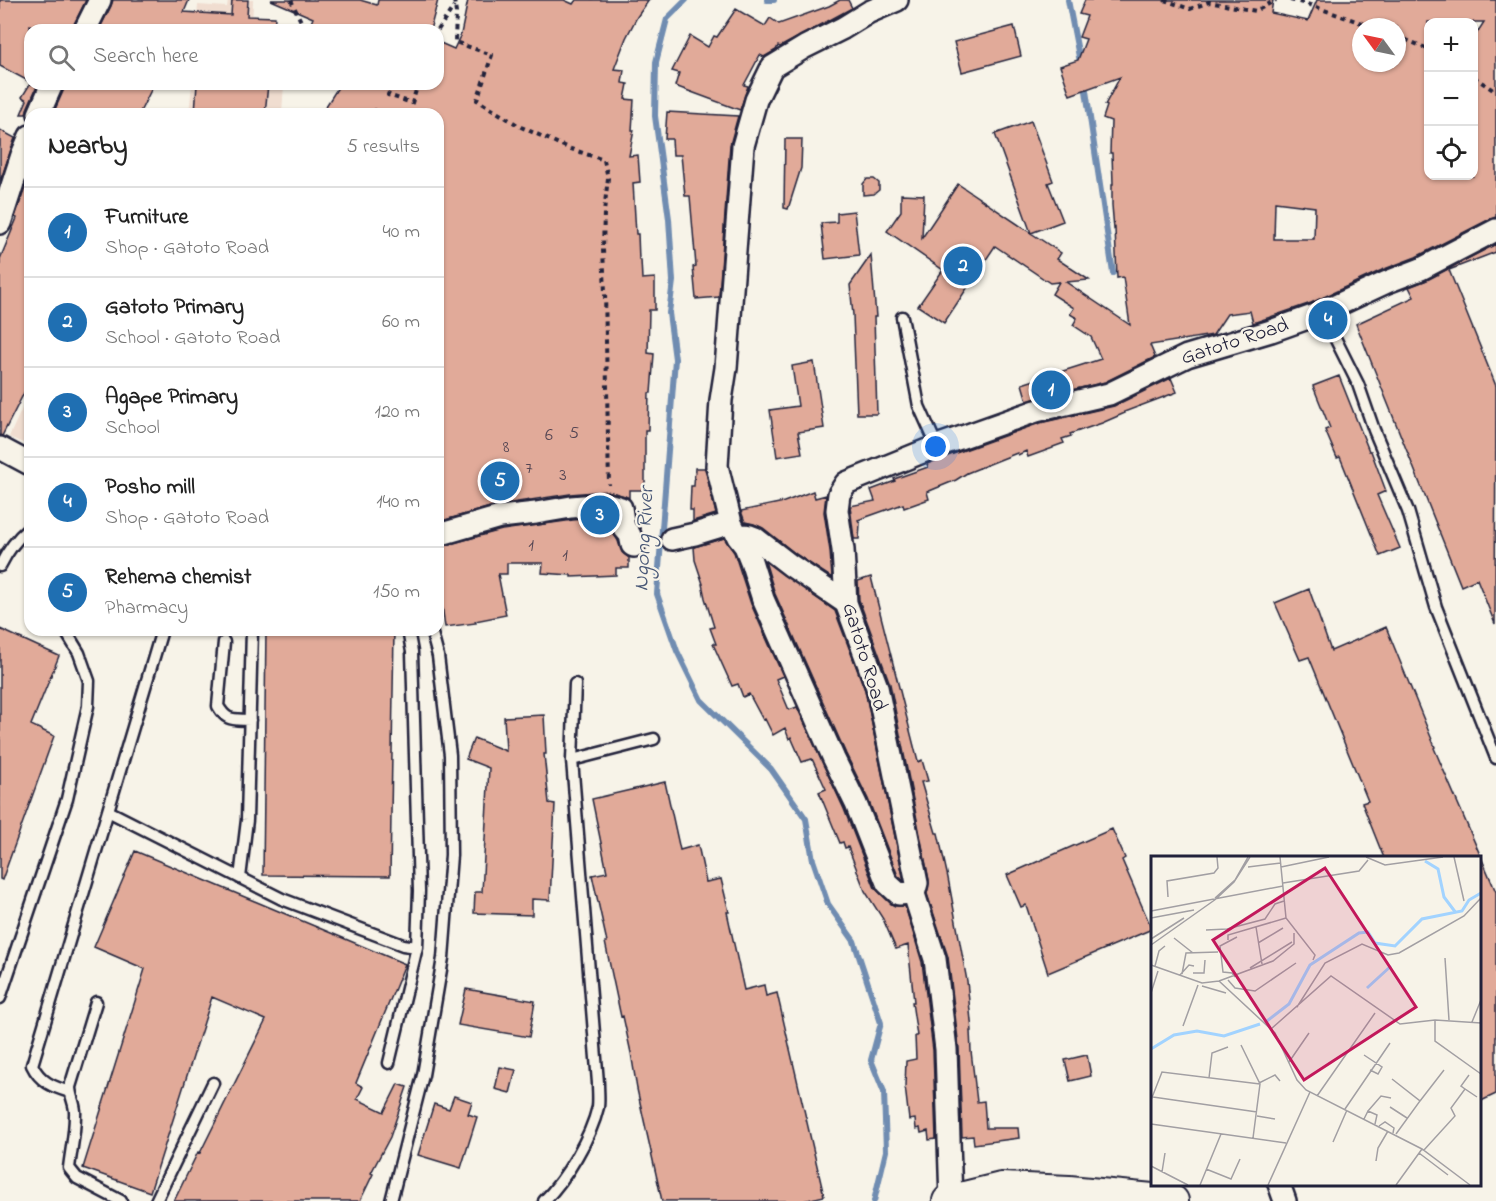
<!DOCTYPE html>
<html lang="en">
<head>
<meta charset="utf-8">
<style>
	body { margin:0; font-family:"Indie Flower",sans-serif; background:#f2f2f2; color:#222 }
	.controls { position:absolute; right:18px; top:18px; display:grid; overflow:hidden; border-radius:12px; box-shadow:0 2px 4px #0004 }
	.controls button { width:54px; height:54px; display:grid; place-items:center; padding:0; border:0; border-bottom:2px solid #e0e0e0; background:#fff; color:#222; font:30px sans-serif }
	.compass { position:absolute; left:1352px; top:18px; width:54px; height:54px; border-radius:50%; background:#fff; box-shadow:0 2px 4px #0004; rotate:303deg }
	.you { position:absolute; left:936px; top:447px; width:21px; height:21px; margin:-15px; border:4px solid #fff; border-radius:50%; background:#1a73e8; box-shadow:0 0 0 9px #1a73e833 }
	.badge { display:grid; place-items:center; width:39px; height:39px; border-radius:50%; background:#1f6fb2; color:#fff; font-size:20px; font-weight:700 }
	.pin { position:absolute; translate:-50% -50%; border:3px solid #fff; box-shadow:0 2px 6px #0006 }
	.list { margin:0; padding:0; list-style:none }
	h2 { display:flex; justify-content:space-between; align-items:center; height:78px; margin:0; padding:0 24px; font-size:26px }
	h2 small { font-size:20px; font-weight:400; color:#767676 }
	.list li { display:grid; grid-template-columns:39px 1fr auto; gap:18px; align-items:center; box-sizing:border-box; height:90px; padding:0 24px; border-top:2px solid #e0e0e0 }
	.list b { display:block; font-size:22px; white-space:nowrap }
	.list p { margin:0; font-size:20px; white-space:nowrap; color:#767676 }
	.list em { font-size:20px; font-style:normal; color:#767676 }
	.icon { flex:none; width:33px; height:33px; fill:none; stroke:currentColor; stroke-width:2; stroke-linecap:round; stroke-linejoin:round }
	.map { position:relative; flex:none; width:1496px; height:1201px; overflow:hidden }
	.search { position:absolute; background:#fff; box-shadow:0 2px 4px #0004; left:24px; top:24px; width:420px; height:66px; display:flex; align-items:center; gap:15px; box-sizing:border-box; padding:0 21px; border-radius:18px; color:#767676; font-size:22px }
	.panel { position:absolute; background:#fff; box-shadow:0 2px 4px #0004; left:24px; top:108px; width:420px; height:528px; border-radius:18px }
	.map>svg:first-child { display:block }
</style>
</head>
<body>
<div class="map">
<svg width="1496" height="1201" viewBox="0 0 1496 1201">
	<rect width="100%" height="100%" fill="#f7f3e8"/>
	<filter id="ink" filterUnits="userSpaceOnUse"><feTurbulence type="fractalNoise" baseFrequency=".0167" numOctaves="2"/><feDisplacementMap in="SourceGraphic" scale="12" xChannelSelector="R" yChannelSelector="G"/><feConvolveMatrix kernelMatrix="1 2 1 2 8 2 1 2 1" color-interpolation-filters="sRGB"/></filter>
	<g filter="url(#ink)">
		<path fill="#f0ddd0" d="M228,0H253L252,30H196L198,5L227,7Z
			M192,84H284L282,113L285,114H189Z
			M30,391V446L9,437Z"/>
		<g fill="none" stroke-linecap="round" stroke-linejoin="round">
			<path stroke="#6f8cb1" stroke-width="6" d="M686,0L667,19L656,62L655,116L669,219L673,281L669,313L675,359L657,594L677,651L701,700L771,769L806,819L813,860L828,904L854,941L881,1023L871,1060L884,1092L886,1151L874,1201
				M767,0H774
				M1068,0L1080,62
				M1085,84L1113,273"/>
		</g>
		<path fill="#e1aa99" stroke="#22223b" stroke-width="1.5" fill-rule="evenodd" d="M0,0H86L74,24L72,30H43L30,25V82L0,66Z
			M113,0H189L184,12L231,15L232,0H248L247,16L275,17L274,30H99L111,6Z
			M271,0H360L377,5L378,0H438L430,30H308L313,18Z
			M468,0H564L573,4L576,0H649L637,17L626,38L614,69L624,70L622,83L628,84L625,99L634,100L632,130H634L629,156L638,155L640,182L633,183L636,234H638L639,260H641L642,279L655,278V310H649L648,353L654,354L651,393H649L648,430H645V490H629V498L625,496L607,491L570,494L497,505L438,522V409L440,380H438V114H386L375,109L373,114H321L340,84H438V42L454,49L461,34Z
			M840,0H848L852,8L780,47L778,46L776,50L764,57L760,55L744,85L748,86L740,110L675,86L679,73L672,71L690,36L708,47L714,36L717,37L736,9L765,26L770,18L779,24L829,6Z
			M1085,0H1273L1271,13L1308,21L1317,0H1496V217L1490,219L1416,257L1382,270L1311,303L1253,323L1250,311L1227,314L1213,335L1150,345L1155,357L1105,382L1027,401L1022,384L1101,359L1091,337L1073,325L1077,318L1070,314L1074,308L1052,294L1059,282L1050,283L995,246L944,323L918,306L943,270L887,231L901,211V194L924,195L922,238L958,184L1031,233L995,134L1031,121L1053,181L1048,183L1063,221L1031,233L1061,253L1057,259L1089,280L1066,282L1130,325L1123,277L1117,278L1115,228L1114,229L1112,205V184H1113L1112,153H1110L1111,121L1103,118L1107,106L1105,105L1120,77L1070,95L1060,66L1078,60L1086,39L1079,37L1087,16L1079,14ZM1428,22H1484L1473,39V176H1428ZM1361,27H1397V63H1361ZM1275,202L1315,207L1314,239H1274Z
			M1014,26L1021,56L962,72L954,42Z
			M30,84H38L27,109L26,114H21L27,100L22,97Z
			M65,84H154L139,114H53L64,89Z
			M197,84H268L265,114H195Z
			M667,112L738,116L730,145L719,297L696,299L693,267L696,266L690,196H685L681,155H673L672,139H665Z
			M0,130L15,138L0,182Z
			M785,139H802L801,168L788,209L784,208Z
			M867,179H874L879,183V190L874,194L863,195V184Z
			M26,185L30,187V381L2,436L0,435V259L17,218L15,217Z
			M854,211L859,255L825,259L821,223L837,222V213Z
			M1496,244V252L1449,270L1496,386L1495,624L1477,579L1461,586L1356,324L1414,297L1409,287L1427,280Z
			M871,255L876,317H874L877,414H857L853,315L850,285Z
			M814,362L824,428L798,432L802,453L777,457L770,410L798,406L792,366Z
			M1339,376L1369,451H1371L1386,491L1377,495L1400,548L1380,556L1340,457L1337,458L1325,430L1330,428L1313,386Z
			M1171,378L1177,392L1124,412L1125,413L1102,423L1070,434L1071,436L1062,439L1064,443L1053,447V448L1028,457L1026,451L1018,455L1017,453L967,473L956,480L927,492L929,499L904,508L903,504L858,520L860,524L859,539H854L850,506L875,501L871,490L895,481L894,479L928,467L927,464L942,458L1040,423L1114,406Z
			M695,468H705L716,514L693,521V510H690L691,486H694Z
			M813,491L815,498L826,495L824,512L830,551L832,578L797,555L763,528L754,524L745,522L741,511L784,502Z
			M607,517L610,518L612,530L618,541L622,552L629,558V568H616V575L571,577V575L542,573L543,563H507V574H498L506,615L475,621L476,623L445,627L442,605L438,606V547L502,530L573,520Z
			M724,538L734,552L751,604L783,676L776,679L789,710L797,707L844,809L875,888L891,904L895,906H905L922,962L933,1050L936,1139L929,1140L928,1131L921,1133L920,1128L916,1129L915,1119L909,1120L905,1086L906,1061L916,1059L915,1036H917L912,1002H914L908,945L896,949L883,919L865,891L848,847L845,848L843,842L840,843L819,792L826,789L812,759L802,762L791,737L789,739L785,728L773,735L765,719L763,720L749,694L743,697L738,684L732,686L713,644H716L710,628L714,627L705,598L702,584H703L695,560L694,547Z
			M765,561L835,611L865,690L904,881L898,876L868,799L846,754L775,594Z
			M871,577L918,762L922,760L928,781L921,782L936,833H938L948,878L967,981L972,1031H970L971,1051L977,1102L984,1101L986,1128H1018L1019,1138L974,1144L973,1136L962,1137L959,1048L948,957L927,894L929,880L890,684L859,600L858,581Z
			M1309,589L1331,651L1386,627L1435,747L1434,748L1496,892V1094L1479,1102V858H1384L1362,803L1368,801L1309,657L1300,660L1275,603Z
			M0,629L59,656L31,725L54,736L2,880L0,879Z
			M266,630H394L390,876L263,875Z
			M544,715L546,754H544L549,803L555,804L550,900L532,899V915L474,913L475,892H482L489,768L466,759L474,738L506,751L504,717Z
			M665,782L680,850L698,845L706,882L721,879L729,912H727L744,990L764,985L766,996L777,993L824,1196L803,1201H662L637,1089L631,1053L623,1016L621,1017L605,942H607L592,875L607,872L592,799Z
			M1112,829L1125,858L1122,860L1152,929L1048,973L1026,905L1021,907L1007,875Z
			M135,851L405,964L356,1083L363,1087L357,1099L384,1112L398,1084L407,1087L390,1137L371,1173L373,1174L360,1201H174L198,1152L200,1153L266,1020L212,997L150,1192L83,1168L145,969L94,947Z
			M466,989L535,1001L529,1037L458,1025Z
			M1087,1055L1091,1076L1070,1081L1065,1060Z
			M500,1067L516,1070L510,1093L495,1089Z
			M454,1096L472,1102L468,1114L477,1117L461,1168L418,1155L434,1104L449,1109Z"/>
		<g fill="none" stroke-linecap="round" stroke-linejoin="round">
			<g stroke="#22223b" stroke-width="15">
				<path id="lane" d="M902,317L919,406L937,446
					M1335,338L1358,384L1374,430L1408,511L1436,607L1496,758
					M0,566C7,552 16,539 28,529
					M224,642L218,706C227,722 233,719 250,720
					M572,760L654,739
					M108,811L282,899L403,945L417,947
					M240,878L247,820L252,630
					M0,998L67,799L88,706L89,681L79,653L65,630
					M96,1002L70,1087C70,1097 76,1105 75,1115C75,1133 71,1151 69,1168L77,1178L121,1201
					M389,1063L417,947L419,891L412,652L408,630
					M70,1092C53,1087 40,1082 32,1065L162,630
					M156,1201L213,1083
					M391,1201L423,1075L443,958L451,855L450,755L438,656L431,630
					M544,1201C566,1179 591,1137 598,1107C599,1099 598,1091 598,1083L572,760L575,684"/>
			</g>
			<g stroke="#22223b" stroke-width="26">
				<path id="street" d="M897,0L869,12L843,28L805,47L772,67L756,100L743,146L726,368L721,400L717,466L731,523L738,537L745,546L751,561L763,599L834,759L856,804L887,883L899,894L910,893L914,894
					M85,30L100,0
					M39,114L52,84
					M0,223L22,155L30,136
					M0,448L30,464
					M438,535L500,517L536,513L571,507L608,504L621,508L624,528L630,535L632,545L634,546
					M738,537C744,534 748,535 755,538L790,565L846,603
					M672,539L695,534L731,523
					M1279,1184L1285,1201
					M951,1201L946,1049L935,959L914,894L917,883L877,687L846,603L843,550L837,510L839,494L846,483L937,446L1036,411L1109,394L1187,356L1271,331L1316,315L1387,282L1421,269L1496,230"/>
			</g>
			<g stroke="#22223b" stroke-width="34">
				<path id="secondary" d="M948,1201L1001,1188L1069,1191L1173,1201"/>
			</g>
			<path stroke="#22223b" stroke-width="4" stroke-dasharray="4.5 4.5" stroke-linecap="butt" d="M291,0L305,30
				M454,0L456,13L455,42L492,55L477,100L521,127L568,148L604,160L608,178L604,212L603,250L605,292L609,485
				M1164,0L1190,9L1209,2L1256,11L1276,0
				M1290,0L1307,4L1373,27
				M438,30L454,6
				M1397,36L1428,49
				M1474,77L1496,92
				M392,84L388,95L412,103L418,84"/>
			<use href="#lane" stroke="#f7f3e8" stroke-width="10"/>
			<use href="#street" stroke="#f7f3e8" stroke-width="21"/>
			<use href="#secondary" stroke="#f7f3e8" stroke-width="30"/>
		</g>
	</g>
	<g text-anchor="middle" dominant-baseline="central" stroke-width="4.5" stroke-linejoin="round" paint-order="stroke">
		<g font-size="18" fill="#524452">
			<text x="574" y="434">5</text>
			<text x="549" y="436">6</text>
			<text x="506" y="448">8</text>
			<text x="529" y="469">7</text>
			<text x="563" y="476">3</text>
			<text x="531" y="546">1</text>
			<text x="565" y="556">1</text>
		</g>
		<g font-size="21" fill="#22223b" stroke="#f7f3e8">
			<text transform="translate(1235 342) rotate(-18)">Gatoto Road</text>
			<text transform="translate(864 657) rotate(73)">Gatoto Road</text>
		</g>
		<g font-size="22" font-style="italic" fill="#485776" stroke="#f7f3e8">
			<text transform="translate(645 539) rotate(-87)">Ngong River</text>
		</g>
	</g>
	<g transform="translate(1151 856)">
		<rect width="330" height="330" fill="#f7f3e8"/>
		<path fill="none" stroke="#a2d3ff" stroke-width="3" d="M274,5L287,13L293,41L305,57M216,132L240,110M116,165L138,148L159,109L208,77L217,76L224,87L244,90L271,63L311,55L318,44L330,37M0,193L23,179L46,175L73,180L109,168"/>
		<path fill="none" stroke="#a29fa3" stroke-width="1.5" d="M129,1L135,62L164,99L162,104M215,1L234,9L292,1M303,1L313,45M97,11L130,7M130,11L178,1M132,27L208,15L217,4M17,41L16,25L63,17L67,12L66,1M64,42L84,24L97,1M0,55L132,30M0,62L43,54M105,71L111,108M55,74L76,73L114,63L124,48L133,45M23,82L42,97M0,83L33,62M77,84V79L135,62M107,87L132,72M0,89L65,43L83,26L99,1M294,102L298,164M0,109L51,127L68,125L124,177L146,224L155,234L271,293L319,329M4,110L8,95L14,90M99,112L141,86M42,117H53L54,104M31,118L35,97L67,96M29,119L38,109L43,110M84,121L81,117L72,116L69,90L86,81M77,124L84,132L104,135L145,107M68,125L122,105L143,88V77M51,130L75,137M0,137L7,115M146,151L174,107L211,88L237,99L248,97L313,60L330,42M284,164V185L330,218M321,166L330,144M32,170L47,129M120,173L180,120L249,168L284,164L330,167M90,189L109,228L102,282M213,199L231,211L227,218L219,214M138,206L158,177M58,222L61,197L77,191M241,223L269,245L245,278M108,227L124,219L129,225M314,233L310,230L318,219M166,240L224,157M2,241L106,256M0,244L11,216L109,228M269,245L293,214M239,251L256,262M194,253L239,187M217,255L230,240L240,242M106,260L124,263M213,263L217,255L226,259L224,268M0,268L135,287M228,270L234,266L243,272L242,277M182,286L196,254M273,294L304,260L300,252L314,233L326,241M268,297L297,319M225,305L227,292L237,275M0,310L37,329M55,313L80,323L89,303M11,316L14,297M49,329L70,278M117,329L159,236M245,329L271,293"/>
		<path fill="#c2185b" fill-opacity="0.15" stroke="#c2185b" stroke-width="3" d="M174,12L265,151L153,224L62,84Z"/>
		<rect width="330" height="330" fill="none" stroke="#22223b" stroke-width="3"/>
	</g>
</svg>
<div class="controls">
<button>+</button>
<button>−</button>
<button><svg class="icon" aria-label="locate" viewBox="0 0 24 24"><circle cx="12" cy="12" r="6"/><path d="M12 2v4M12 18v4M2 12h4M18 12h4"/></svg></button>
</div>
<svg class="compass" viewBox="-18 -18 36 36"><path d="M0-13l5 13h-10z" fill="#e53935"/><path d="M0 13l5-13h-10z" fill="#767676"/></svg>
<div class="you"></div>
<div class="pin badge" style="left:1051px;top:390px">1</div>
<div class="pin badge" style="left:963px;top:266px">2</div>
<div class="pin badge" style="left:600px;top:515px">3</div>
<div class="pin badge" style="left:1328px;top:320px">4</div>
<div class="pin badge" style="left:500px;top:481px">5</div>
<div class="search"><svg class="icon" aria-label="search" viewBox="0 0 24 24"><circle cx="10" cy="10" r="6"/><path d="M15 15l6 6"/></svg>Search here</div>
<section class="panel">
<h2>Nearby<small>5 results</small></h2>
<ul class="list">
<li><span class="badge">1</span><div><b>Furniture</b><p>Shop · Gatoto Road</p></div><em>40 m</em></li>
<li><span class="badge">2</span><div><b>Gatoto Primary</b><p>School · Gatoto Road</p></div><em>60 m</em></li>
<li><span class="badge">3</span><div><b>Agape Primary</b><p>School</p></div><em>120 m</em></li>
<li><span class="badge">4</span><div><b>Posho mill</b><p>Shop · Gatoto Road</p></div><em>140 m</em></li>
<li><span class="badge">5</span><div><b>Rehema chemist</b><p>Pharmacy</p></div><em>150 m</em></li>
</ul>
</section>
</div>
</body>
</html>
